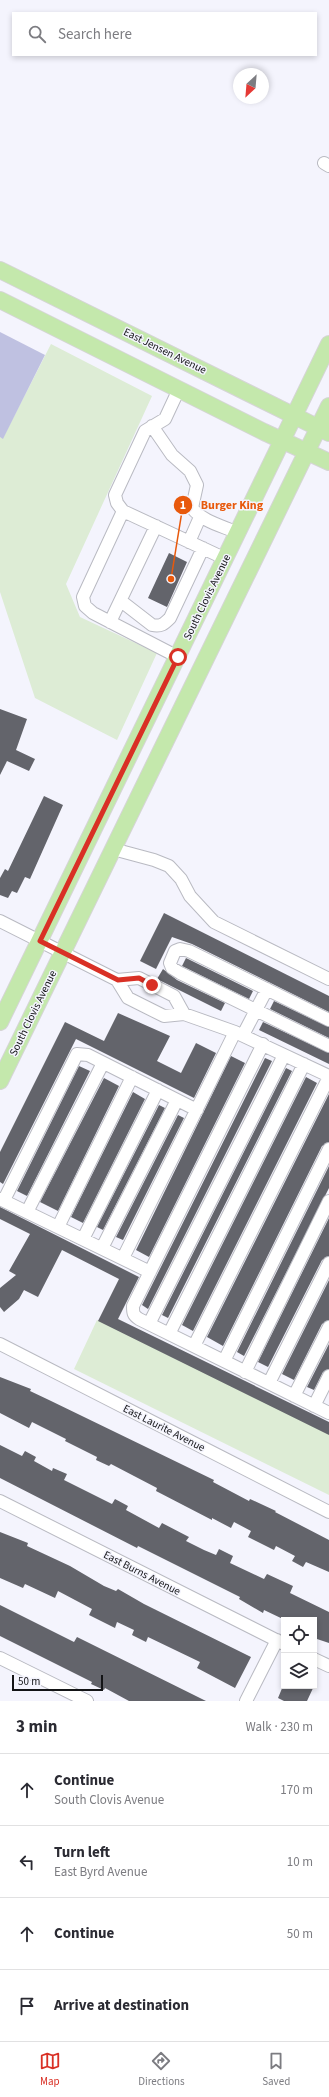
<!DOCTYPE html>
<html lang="en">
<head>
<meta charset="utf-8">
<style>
	body { margin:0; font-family:"Source Sans 3",sans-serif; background:#f7f7f7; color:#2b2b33 }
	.controls { position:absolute; right:12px; bottom:12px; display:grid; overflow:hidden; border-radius:0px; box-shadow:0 2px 6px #0003 }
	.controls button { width:36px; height:36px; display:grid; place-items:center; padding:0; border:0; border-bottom:1px solid #e1e1e2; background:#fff; color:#2b2b33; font:20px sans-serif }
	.compass { position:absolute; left:233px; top:68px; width:36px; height:36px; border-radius:50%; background:#fff; box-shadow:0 2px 6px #0003; rotate:206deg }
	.scale { position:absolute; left:12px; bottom:10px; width:91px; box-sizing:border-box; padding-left:4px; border:2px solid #131416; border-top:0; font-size:11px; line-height:14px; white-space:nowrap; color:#131416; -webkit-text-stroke:3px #f4f4fd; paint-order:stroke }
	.stop { position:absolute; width:12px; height:12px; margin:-9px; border:3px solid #d93025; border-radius:50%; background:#fff }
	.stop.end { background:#d93025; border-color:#fff; box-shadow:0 1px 4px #0008 }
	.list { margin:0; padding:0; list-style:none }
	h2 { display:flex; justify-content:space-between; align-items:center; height:52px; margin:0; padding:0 16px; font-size:17px }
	h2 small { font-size:13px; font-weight:400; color:#7c7c81 }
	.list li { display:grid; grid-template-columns:26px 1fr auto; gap:12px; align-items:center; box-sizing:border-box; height:72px; padding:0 16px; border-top:1px solid #e1e1e2 }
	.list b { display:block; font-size:15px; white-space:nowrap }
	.list p { margin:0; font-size:13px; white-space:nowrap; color:#7c7c81 }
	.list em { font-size:13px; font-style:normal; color:#7c7c81 }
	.icon { flex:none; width:22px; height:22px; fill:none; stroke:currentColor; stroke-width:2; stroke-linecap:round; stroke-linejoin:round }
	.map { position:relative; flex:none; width:329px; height:1701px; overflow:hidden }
	.search { position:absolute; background:#fff; box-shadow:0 2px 6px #0003; left:12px; right:12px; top:12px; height:44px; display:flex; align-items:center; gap:10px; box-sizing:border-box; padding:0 14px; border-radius:0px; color:#7c7c81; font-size:15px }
	.sheet { height:340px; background:#fff }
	nav { display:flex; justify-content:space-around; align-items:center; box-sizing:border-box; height:56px; border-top:1px solid #e1e1e2; background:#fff; font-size:11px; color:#7c7c81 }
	nav a { display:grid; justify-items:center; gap:2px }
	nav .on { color:#d93025 }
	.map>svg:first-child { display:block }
</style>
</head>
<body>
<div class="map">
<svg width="329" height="1701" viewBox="0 0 329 1701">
	<rect width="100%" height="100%" fill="#f4f4fd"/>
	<path fill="#ddecd5" d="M51,344L152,396L66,584L80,617L157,653L117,740L35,698L0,592V437L3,438Z
		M97,1320L329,1434V1495L74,1369Z"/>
	<path fill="#bfc1e1" d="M0,332L45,355L3,439L0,437Z"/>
	<path fill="#63646b" d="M169,553L187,562L167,607L148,598Z
		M0,709L27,719L16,750L35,759L29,771L7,761L0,775Z
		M44,796L63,805L30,879L25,877L17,893L12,891L8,898L0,895V878L5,869L8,871Z
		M164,913L329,996V1012L192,944L172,937L156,969L140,961Z
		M186,958L253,991L249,999L182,966Z
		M163,969L177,980L225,1003L221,1011L157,979Z
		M274,1001L329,1027V1038L270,1009Z
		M118,1013L170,1036L157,1061L181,1073L196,1043L216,1053L194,1098L76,1039L3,1184L0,1182V1152L65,1022L104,1041Z
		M263,1022L329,1053V1064L259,1030Z
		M231,1056L245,1063L149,1257L136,1250Z
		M265,1058L272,1061L148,1309L142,1305Z
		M79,1066L90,1071L27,1196L17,1191Z
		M286,1068L292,1071L168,1318L162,1315Z
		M306,1077L317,1083L193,1331L182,1325Z
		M104,1078L119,1086L58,1211L40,1202Z
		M133,1092L145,1099L83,1223L71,1217Z
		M329,1094V1142L322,1146L223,1346L207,1337Z
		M159,1105L165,1108L103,1230L97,1227Z
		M178,1115L184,1118L123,1240L116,1237Z
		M329,1166V1188L244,1356L237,1352Z
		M0,1207L139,1277L118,1319L329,1422V1435L98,1321L119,1279L62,1250L38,1297L24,1290L19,1299L4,1312L0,1307V1288L16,1275L9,1271L30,1234L0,1219Z
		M329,1218V1256L322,1260L268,1367L258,1362Z
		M329,1280V1320L322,1324L294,1380L282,1374Z
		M329,1344V1369L323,1372L314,1390L307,1387Z
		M0,1377L31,1389L30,1391L49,1400L214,1480L213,1482L249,1501L250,1499L276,1511L275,1512L329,1540V1572L306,1562L303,1567L292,1561L295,1556L276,1546L274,1550L248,1537L251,1531L234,1522L231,1528L212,1518V1520L156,1491L157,1488L111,1464L109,1466L96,1460L97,1457L65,1441L66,1439L32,1422L29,1428L0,1413Z
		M0,1445L22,1456L25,1451L36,1457L34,1461L52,1471L53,1468L67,1474L64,1480L112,1504L115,1499L128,1506L126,1510L159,1528L162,1523L189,1537L186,1541L204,1550L216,1555L219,1549L233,1556L230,1563L264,1579L267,1574L293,1586L290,1593L329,1612V1643L314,1638V1620H285L264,1610L263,1613L239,1599L240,1597L138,1546L137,1548L0,1478Z
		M0,1532L28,1543L27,1546L70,1566L104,1586L116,1591L118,1589L144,1604L251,1657L235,1688L197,1668L200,1662L148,1637L146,1642L132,1635L134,1630L117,1622L115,1628L89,1615L92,1609L58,1591L55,1598L25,1584L23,1588L0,1578Z
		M0,1605L74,1642L77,1637L206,1701H129L105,1688L104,1690L91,1684L92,1682L0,1636Z
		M283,1686H314L307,1701H284L278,1698Z"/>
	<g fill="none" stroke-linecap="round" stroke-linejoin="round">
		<g stroke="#b9bac2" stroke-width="14">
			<path id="minor" d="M324,163L329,166
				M179,389L165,419L145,431L115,495L117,503L123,511L226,559
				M152,426L172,455L190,471L197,485L192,508C203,522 223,526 238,533
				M123,511L83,597L85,606L93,613L178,657
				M189,542L200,517
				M121,601L152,625C161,627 164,624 170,618L203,548
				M110,622L156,526
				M113,849L154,860L169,866L181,879L190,896L214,922L329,979
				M0,921L117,980L139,978L174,996L184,1014
				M117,980L128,998L164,1016L184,1014L235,1032L329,1076
				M329,1020L189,951L180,949L175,951L170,963L172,968L180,973L329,1046
				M243,1035L267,989
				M263,1044L133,1306C133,1313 133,1315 139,1319L329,1413
				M0,1199L150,1272
				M4,1200L77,1054L88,1055L197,1110
				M27,1212L103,1063
				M58,1227L132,1077
				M83,1239L158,1090
				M102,1248L177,1100
				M123,1258L235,1032
				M149,1324L284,1055
				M169,1334L304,1064
				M0,1344L329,1512
				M194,1346L329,1077
				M224,1361L329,1149
				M245,1372L329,1201
				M269,1383L329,1263
				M294,1396L329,1327
				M314,1406L329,1376
				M0,1501L284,1644
				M0,1658L87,1701
				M314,1659L329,1666
				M246,1701L277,1640"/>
		</g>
		<g stroke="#d5d5d5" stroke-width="18">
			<path id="major" d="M0,270L329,433
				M0,300L264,432L329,462
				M0,1022L329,344
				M0,1081L329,406"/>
		</g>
		<use href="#minor" stroke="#fff" stroke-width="12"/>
		<use href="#major" stroke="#c4e8ac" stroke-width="16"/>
	</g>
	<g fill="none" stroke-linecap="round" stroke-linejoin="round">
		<path stroke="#d93025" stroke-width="5" d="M152,985L139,978L118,980L40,941L178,657"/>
	</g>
	<g text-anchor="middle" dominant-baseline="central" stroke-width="3" stroke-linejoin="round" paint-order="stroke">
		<g font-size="11" fill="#131416" stroke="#f4f4fd">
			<text transform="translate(165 351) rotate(26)">East Jensen Avenue</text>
			<text transform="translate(207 597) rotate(-64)">South Clovis Avenue</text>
			<text transform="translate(33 1013) rotate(-64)">South Clovis Avenue</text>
			<text transform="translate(164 1428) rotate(27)">East Laurite Avenue</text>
			<text transform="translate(142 1573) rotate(27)">East Burns Avenue</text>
		</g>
	</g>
	<path fill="none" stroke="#e8590c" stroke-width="1.5" d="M171 579L183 505"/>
	<g fill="#e8590c" stroke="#f4f4fd" stroke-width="1.5">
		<circle cx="171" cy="579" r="4"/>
		<circle cx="183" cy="505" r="10"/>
	</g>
	<g font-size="12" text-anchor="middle" font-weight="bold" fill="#fff">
		<text x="183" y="509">1</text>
	</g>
	<g font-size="12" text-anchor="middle" font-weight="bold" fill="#e8590c" stroke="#f4f4fd" stroke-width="3" stroke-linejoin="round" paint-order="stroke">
		<text x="232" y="509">Burger King</text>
	</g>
</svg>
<div class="controls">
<button><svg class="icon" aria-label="locate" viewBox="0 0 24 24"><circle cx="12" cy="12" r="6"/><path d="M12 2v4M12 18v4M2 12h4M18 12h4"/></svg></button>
<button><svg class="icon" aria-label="layers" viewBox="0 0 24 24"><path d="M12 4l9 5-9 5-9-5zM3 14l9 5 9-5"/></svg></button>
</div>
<svg class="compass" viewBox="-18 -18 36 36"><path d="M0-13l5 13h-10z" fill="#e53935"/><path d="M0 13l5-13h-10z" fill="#7c7c81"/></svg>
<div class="scale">50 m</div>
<div class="stop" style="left:178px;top:657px"></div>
<div class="stop end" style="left:152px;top:985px"></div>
<div class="search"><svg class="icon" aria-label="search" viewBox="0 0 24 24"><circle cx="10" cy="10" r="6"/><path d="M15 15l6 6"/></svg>Search here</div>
</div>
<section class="sheet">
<h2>3 min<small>Walk · 230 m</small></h2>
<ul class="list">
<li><svg class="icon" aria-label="ahead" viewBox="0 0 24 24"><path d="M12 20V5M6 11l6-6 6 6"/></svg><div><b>Continue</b><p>South Clovis Avenue</p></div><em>170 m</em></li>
<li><svg class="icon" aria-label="left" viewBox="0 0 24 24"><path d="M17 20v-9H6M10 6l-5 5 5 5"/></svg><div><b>Turn left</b><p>East Byrd Avenue</p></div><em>10 m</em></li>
<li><svg class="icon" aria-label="ahead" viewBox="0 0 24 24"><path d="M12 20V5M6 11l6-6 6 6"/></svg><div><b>Continue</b></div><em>50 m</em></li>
<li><svg class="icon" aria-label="arrive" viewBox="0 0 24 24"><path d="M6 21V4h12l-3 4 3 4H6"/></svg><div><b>Arrive at destination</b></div></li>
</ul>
</section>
<nav>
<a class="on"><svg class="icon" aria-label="map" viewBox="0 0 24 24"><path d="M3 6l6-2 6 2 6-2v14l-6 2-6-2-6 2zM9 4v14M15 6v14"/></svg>Map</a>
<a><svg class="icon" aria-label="directions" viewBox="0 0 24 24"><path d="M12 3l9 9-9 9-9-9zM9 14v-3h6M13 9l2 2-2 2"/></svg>Directions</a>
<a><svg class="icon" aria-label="saved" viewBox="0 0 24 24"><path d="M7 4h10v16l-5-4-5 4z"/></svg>Saved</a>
</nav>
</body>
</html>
